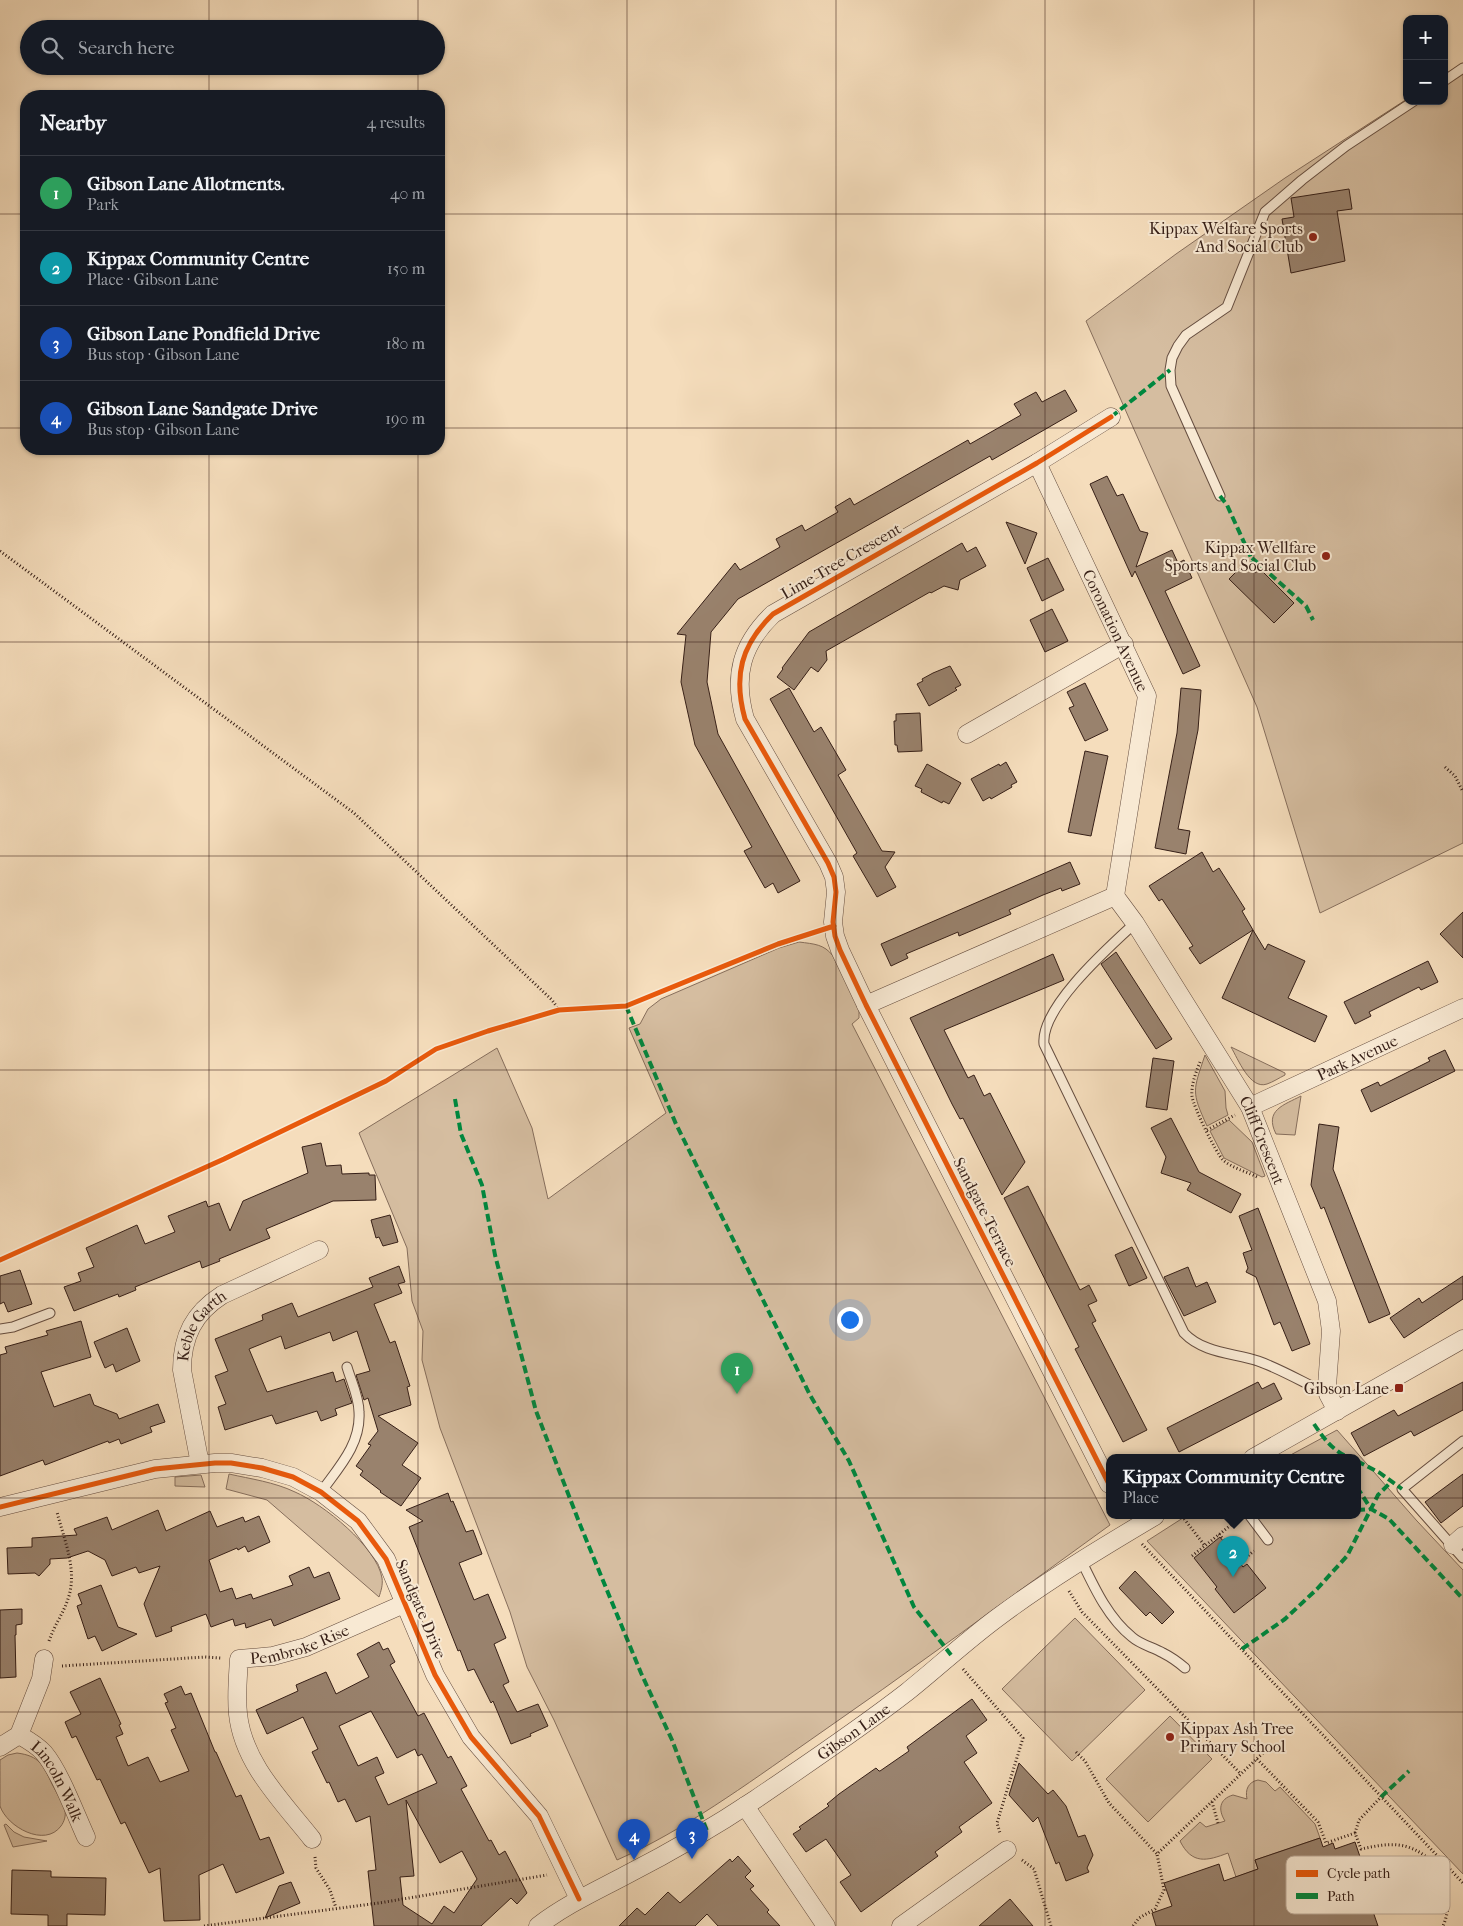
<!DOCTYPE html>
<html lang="en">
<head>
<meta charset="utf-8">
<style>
	body { margin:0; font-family:"IM FELL French Canon",serif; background:#242831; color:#f1f3f6 }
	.controls { position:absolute; right:15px; top:15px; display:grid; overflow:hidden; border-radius:10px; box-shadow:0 1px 4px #0004 }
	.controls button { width:45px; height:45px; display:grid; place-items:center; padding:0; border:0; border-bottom:1px solid #363941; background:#171b24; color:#f1f3f6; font:25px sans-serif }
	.you { position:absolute; left:849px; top:1319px; width:18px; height:18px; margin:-12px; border:4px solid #fff; border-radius:50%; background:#1a73e8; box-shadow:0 0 0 8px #1a73e833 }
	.badge { display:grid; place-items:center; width:32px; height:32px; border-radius:50%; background:#0b8043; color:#fff; font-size:16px; font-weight:700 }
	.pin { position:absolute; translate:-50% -41px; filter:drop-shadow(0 1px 2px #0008) }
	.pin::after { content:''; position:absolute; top:26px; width:18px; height:15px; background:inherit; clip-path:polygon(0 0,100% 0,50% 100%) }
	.popup { position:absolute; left:1106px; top:1454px; width:255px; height:65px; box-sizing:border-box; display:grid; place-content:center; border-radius:10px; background:#171b24; filter:drop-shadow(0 1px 4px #0005); font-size:16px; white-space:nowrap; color:#9ea1a6 }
	.popup b { font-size:19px; color:#f1f3f6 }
	.popup::after { content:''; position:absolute; left:50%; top:100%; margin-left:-10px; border:10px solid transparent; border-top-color:#171b24 }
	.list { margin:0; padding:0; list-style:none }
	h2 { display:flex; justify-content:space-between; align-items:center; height:65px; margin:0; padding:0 20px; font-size:21px }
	h2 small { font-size:16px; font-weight:400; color:#9ea1a6 }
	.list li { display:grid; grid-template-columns:32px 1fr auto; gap:15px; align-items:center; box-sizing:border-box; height:75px; padding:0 20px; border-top:1px solid #363941 }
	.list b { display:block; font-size:19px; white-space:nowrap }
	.list p { margin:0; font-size:16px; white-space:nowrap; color:#9ea1a6 }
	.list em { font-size:16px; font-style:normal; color:#9ea1a6 }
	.icon { flex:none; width:28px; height:28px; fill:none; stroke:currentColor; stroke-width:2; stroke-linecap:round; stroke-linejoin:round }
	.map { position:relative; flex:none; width:1463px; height:1926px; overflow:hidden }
	.search { position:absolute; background:#171b24; box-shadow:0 1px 4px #0004; left:20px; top:20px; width:425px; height:55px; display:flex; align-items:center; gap:12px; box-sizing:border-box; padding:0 18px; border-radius:28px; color:#9ea1a6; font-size:19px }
	.panel { position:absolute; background:#171b24; box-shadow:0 1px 4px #0004; left:20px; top:90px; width:425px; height:365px; border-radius:20px }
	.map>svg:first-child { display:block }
</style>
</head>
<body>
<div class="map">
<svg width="1463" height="1926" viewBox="0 0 1463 1926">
	<rect width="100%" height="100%" fill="#f5ddbc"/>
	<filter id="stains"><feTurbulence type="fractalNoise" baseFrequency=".004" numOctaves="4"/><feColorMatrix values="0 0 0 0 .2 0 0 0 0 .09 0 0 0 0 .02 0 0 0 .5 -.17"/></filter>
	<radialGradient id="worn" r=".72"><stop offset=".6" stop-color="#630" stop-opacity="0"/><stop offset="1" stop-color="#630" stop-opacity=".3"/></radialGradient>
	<path fill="#d5bda0" stroke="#866e5c" d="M1463,63V843L1320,913L1257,707L1086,321L1176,254L1285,178L1407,99V101H1444V75Z
		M799,942C814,944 824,944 833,956L859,1007V1018L852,1024L1110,1525C1009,1598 909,1672 806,1743C747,1784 683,1831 617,1860L554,1720L527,1667L510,1612L440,1428L422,1360L423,1331L412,1301L407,1248L359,1133L497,1048L532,1128L548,1199L666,1113L629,1028L640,1024L648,1009L661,999L779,948Z
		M1231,1047L1285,1073V1075C1279,1078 1273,1082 1267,1084C1250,1090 1238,1059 1231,1047Z
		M1205,1055L1225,1091L1226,1108L1228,1115L1207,1126C1191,1091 1193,1091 1205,1055Z
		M1301,1096L1295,1135L1276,1134C1264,1110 1284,1105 1301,1096Z
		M1229,1120L1252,1142L1265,1176L1262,1177L1224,1158L1210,1131Z
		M1337,1430L1417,1521L1463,1570V1874L1147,1541L1186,1516H1357V1458H1285Z
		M229,1474C251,1479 274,1482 295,1492C323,1504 377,1547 382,1578C383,1585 381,1591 379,1597L267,1500L226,1489Z
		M201,1475L205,1487L175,1486V1477Z
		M1075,1618L1145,1690L1072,1761L1002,1689Z
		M1170,1716L1212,1759L1148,1822L1106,1779Z
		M17,1753C40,1756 43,1765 52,1784C56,1792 63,1802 65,1811C66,1816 64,1822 61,1826C45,1848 7,1827 0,1806C0,1796 0,1771 0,1760L8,1755Z
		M1258,1780L1266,1782L1275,1791L1280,1787L1315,1824L1320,1838L1255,1860L1258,1869L1236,1877L1228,1853C1207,1861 1192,1865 1180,1841L1200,1822L1206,1827L1225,1821C1218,1810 1219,1799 1233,1795L1247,1799C1245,1790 1248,1782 1258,1780Z
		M6,1824L14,1832L24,1837L47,1841L13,1847L4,1825Z"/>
	<path fill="#99826d" stroke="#361f17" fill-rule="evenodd" d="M1349,189L1352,209L1337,211L1345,261L1291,273L1282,219L1294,217L1291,198Z
		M1065,390L1077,411L992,460L990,456L738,599L711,632L707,682L718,734L800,881L778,893L773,883L765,888L744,851L752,847L695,745L681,682L686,635L677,634L735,563L740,570L780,547L776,539L802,525L805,531L838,512L835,507L850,498L854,505L968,440L970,444L1021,415L1014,404L1036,392L1042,402Z
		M1107,476L1117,496L1123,494L1140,531L1148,533L1136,567L1172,550L1178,563L1184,560L1192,578L1165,591L1200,666L1183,674L1135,571L1132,577L1090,484Z
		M1006,522L1037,533L1025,564Z
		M962,543L967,552L976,547L986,566L960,580L958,590L944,586L931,593L930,592L826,651L827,660L818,672L811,667L794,690L777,677L783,669L782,668L809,632Z
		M1048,558L1064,590L1042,601L1027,568Z
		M1245,563L1255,573L1260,569L1294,603L1274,623L1229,579Z
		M1052,609L1068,641L1045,652L1030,620Z
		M950,666L961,685L955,688L957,690L929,706L917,684L923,681L922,679L933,673Z
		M1085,683L1108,730L1085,741L1069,708L1074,706L1067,692Z
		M789,688L814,732L821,727L846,770L838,775L882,851L895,852L885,867L896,887L877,897L853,856L857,853L770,699Z
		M1181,688L1201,690L1198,730L1178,829L1190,831L1186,854L1155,848L1177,733Z
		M920,713L922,751L898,752L897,745H895L894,721H896V714Z
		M1085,751L1108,756L1091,836L1068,832Z
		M1006,762L1017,782L1011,785L1012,787L991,799L990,797L983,801L971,779L999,764L1000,766Z
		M927,764L961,783L949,804L943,801L942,803L921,792L922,789L915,786Z
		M1202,852L1213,872L1219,868L1245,909L1242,911L1253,930L1200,964L1189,948L1193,946L1178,923L1162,899L1159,901L1149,886Z
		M1070,862L1080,884L1062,891L1061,888L1043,895L1009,910L1011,914L959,936L958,932L906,954L908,958L891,966L881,944Z
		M1463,912V958L1440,934Z
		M1253,930L1265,950L1268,944L1305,961L1288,998L1327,1016L1315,1042L1222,998Z
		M1116,952L1172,1039L1156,1049L1101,964Z
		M1053,954L1064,980L944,1030L968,1078L974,1075L984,1096L990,1093L1025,1162L1002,1195L963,1118L960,1119L952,1104L910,1018Z
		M1428,961L1438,982L1421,990L1419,987L1369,1012L1371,1016L1355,1024L1344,1002Z
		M1445,1050L1455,1071L1371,1112L1361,1090L1378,1082L1380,1086L1430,1061L1428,1058Z
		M1153,1058L1174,1061L1167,1110L1146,1107Z
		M1171,1118L1199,1172L1241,1194L1231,1213L1187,1190L1191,1183L1161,1173L1166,1157L1151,1128Z
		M1319,1124L1339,1127L1333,1169L1390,1314L1369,1323L1324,1207L1321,1209L1311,1185Z
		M321,1143L326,1166L341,1165L342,1174L369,1173V1175H375L376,1200L333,1201L266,1229L270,1238L219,1259L220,1261L202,1268L200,1261L135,1287L136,1290L119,1297L118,1294L74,1311L64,1287L81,1281L78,1273L94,1267L86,1248L137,1225L145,1244L175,1232L168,1216L206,1201L208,1207L219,1203L230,1231L243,1201L308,1173L302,1147Z
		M1028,1186L1080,1290L1089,1285L1097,1301L1088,1305L1096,1321L1092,1323L1147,1430L1123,1442L1075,1349L1079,1347L1004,1198Z
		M1258,1208L1310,1344L1292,1351L1280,1322L1274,1325L1256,1277L1246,1272L1248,1268L1243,1253L1252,1250L1239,1216Z
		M390,1215L398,1242L383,1246L379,1237L376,1238L371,1220Z
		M1132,1247L1147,1278L1129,1286L1115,1255Z
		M399,1266L405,1282L398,1284L402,1293L374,1304L390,1343L395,1341L410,1386L407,1387L411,1405L378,1416L418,1443L402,1465L421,1478L401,1506L380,1492L381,1491L360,1475L363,1471L356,1466L371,1445L368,1444L378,1431L368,1398L364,1400L356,1375L370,1371L357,1331L333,1341L330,1332L285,1349L281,1336L249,1349L267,1392L333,1372L336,1382L344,1379L352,1403L335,1409L337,1415L321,1421L317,1411L276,1424L272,1415L225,1430L218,1407L226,1404L215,1376L228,1371L215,1339L263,1320L262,1315L292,1303L298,1317L373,1287L369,1278Z
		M1188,1267L1196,1287L1207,1282L1216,1302L1184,1316L1164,1277Z
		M20,1270L32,1304L8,1312L4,1302L0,1304V1276Z
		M1463,1276V1299L1404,1338L1390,1318L1419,1298L1422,1303Z
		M81,1321L91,1357L41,1372L54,1407L90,1394L94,1405L117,1414L119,1419L158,1404L165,1422L150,1427L152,1432L121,1444L119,1439L109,1443L108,1441L45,1465L43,1460L0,1476V1355L7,1353L5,1347L48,1335L46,1331Z
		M127,1328L140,1361L116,1372L113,1364L105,1368L94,1342Z
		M1258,1382L1262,1389L1274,1383L1282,1399L1179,1452L1167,1428Z
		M1463,1382V1410L1414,1436L1411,1431L1364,1456L1351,1433L1394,1410L1398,1416Z
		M1463,1474V1506L1441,1523L1425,1502Z
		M448,1493L451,1502L453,1501L466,1532L473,1530L482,1554L459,1563L474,1600L488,1594L506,1638L494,1644L509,1682L503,1685L517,1712L538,1704L548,1726L530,1734L531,1736L511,1744L493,1701L491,1703L474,1669L468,1671L460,1650L458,1651L409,1527L423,1521L406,1510Z
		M158,1510L166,1531L210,1511L217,1527L243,1517L245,1522L259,1516L270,1542L248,1552L245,1546L238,1550L237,1548L209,1560L220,1592L232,1588L236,1599L251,1594L253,1599L293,1585L289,1576L309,1567L314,1578L329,1572L340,1599L274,1626L271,1619L246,1628L245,1623L235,1626L233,1619L211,1627L206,1614L171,1627L172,1631L156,1637L144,1604L160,1566L139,1573L136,1567L112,1576L105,1560L88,1551L67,1558L50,1559V1564L39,1576L35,1573L8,1574L7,1548L32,1547V1538L77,1535L74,1529L107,1517L112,1530Z
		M1220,1537L1243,1567L1247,1564L1266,1588L1234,1613L1215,1589L1217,1587L1194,1558Z
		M1135,1571L1174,1612L1162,1624L1150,1612L1146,1616L1119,1588Z
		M101,1585L118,1627L137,1634L102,1651L95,1636L88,1639L77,1606L82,1604L78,1594Z
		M22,1609V1624L16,1625V1635H15L16,1677L0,1678V1610Z
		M379,1642L383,1650L388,1648L395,1662L390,1665L418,1716L424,1713L448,1758L451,1756L467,1786L461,1789L489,1841L491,1840L499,1855L505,1851L527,1893L517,1904L511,1898L481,1926H374L368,1871L376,1870L370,1816L356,1822L345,1799L338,1802L329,1782L327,1783L312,1752L318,1749L303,1717L267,1734L256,1710L298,1691L296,1685L326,1672L336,1694L369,1677L357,1654ZM371,1711L397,1758L415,1749L418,1756L422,1754L437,1783L388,1805L375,1777L384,1773L377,1757L358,1766L339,1726ZM406,1800L440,1863L462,1851L477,1879L454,1913L444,1906L432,1924L403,1905L400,1877L414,1876Z
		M100,1678L121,1724L119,1725L123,1734L116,1737L128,1766L148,1757L160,1782L189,1771L171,1730L176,1728L165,1703L168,1702L164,1694L181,1686L185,1695L191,1693L215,1752H216L236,1797L241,1795L260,1840L269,1837L284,1873L236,1893L223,1864L199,1875L200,1920L164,1921L160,1868L149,1873L125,1822L121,1824L100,1779L97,1780L76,1736L72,1738L65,1722L81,1714L70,1692Z
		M972,1699L987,1720L966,1736L977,1753L964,1762L992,1803L959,1827L962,1832L935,1852L938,1856L861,1912L840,1882L851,1875L826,1839L806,1852L793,1834L801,1829L799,1827L829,1806L827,1804L839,1794L876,1768L879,1771H880L909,1751L907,1747Z
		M1019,1763L1048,1794L1053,1790L1066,1806L1078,1837L1085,1835L1093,1855L1087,1868L1089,1872L1066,1881L1059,1862L1056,1864L1038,1817L1033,1822L1009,1795Z
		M1320,1838L1323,1847L1333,1843L1335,1849L1355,1842L1373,1895L1368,1897L1378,1926H1156L1152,1913L1172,1906L1164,1883L1219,1864L1224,1881L1258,1869L1255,1860Z
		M738,1856L751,1871L745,1877L754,1886L750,1889L769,1910L767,1912L780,1926H718L707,1914L695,1926H619L637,1908L645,1915L668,1892L680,1903L730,1859L732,1862Z
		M12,1870L51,1871V1877L106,1878L105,1915L67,1914V1926H48V1915L11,1914Z
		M291,1882L300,1903L265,1918L279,1886Z
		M1010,1899L1033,1926H979Z"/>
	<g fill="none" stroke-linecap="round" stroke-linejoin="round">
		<g stroke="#664e40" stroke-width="11">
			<path id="lane" d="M1444,81L1463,68
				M1220,496L1171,386L1170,370L1172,358L1178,346L1186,335L1227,307L1265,212L1302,180L1346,146L1414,101
				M1135,923C1109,947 1040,1008 1044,1044L1184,1333C1203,1353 1233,1353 1258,1361C1281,1369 1306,1384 1328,1394
				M0,1329L13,1327L50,1313
				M1463,1441L1402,1489L1463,1558
				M321,1492C339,1467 361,1444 359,1412C359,1397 351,1381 347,1367
				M1250,1516L1268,1540
				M1081,1560C1094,1587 1108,1618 1132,1637C1141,1645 1153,1647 1163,1653C1171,1657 1178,1662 1185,1668"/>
		</g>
		<g stroke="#664e40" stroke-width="19">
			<g id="street">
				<path id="s1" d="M1037,463L1147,696L1115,896"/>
				<path d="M967,734L1124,644"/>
				<path id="s2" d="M1115,896L1135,923L1250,1107L1327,1301L1331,1331L1327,1386L1328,1394L1337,1411"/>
				<path d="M866,1005L1115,896"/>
				<path id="s3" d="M1250,1107L1463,1008"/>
				<path d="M1253,1458L1463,1339"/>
				<path id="s4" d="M200,1464L182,1370C182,1336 194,1313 222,1295L319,1250"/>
				<path d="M1109,1484L866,1005L840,950L835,936L833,922L836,892L834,877L828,863L745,719C733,676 741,645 773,614L1037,463L1111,417"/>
				<path d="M0,1507L155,1469L215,1463H231L262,1468L293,1477L321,1492L358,1521L386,1559L435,1675L471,1737L539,1816L579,1899"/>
				<path d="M1453,1545L1463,1536"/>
				<path id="s5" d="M19,1735C28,1740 37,1745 44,1753C60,1772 75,1813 86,1837"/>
				<path d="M0,1747L19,1735L41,1679L44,1659"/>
				<path d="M745,1806L826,1926"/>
				<path id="s6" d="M312,1839C282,1801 243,1763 238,1714C236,1696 238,1677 239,1659L273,1656L306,1647L406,1603"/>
				<path id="s7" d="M538,1926C565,1905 596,1891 626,1875C671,1852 714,1827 756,1799C807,1764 858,1730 907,1692C937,1668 966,1641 997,1618C1048,1580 1101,1548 1155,1516"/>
				<path d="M901,1926L1007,1850"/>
			</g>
		</g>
		<path stroke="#361f17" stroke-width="3" stroke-dasharray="1 2.5" stroke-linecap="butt" d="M0,551L354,813L552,1000L559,1010
			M1445,767L1455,776L1463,792
			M1200,1062C1196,1072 1191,1085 1192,1096C1193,1106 1216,1153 1223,1160C1232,1168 1248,1172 1259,1178
			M1207,1130L1235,1115
			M1182,1516L1205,1546
			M1219,1534L1240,1561
			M1142,1544L1463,1883
			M1192,1556L1236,1521
			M1240,1562L1254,1551
			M1069,1591L1082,1612L1241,1774
			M49,1641C54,1626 63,1614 68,1599C78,1570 64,1540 57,1512
			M62,1666L205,1657L221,1658
			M963,1669L1023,1738L997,1823L1000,1833
			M1076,1752L1085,1761L1109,1803L1157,1854L1266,1750
			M1257,1759L1318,1822L1326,1843L1355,1833L1361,1849C1376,1846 1392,1842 1408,1847C1441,1858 1457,1894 1443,1926
			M1212,1802L1218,1823
			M1355,1833L1359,1820L1381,1797
			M315,1857L316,1868L330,1890L336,1908
			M1022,1860L1034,1869L1051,1926
			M204,1926L379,1903L547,1875
			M1133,1926L1139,1918L1155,1909L1164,1890L1157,1854"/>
		<use href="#lane" stroke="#f8e9d3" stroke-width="9"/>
		<use href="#street" stroke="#f8e9d3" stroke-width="18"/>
		<path stroke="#00873e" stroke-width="4" stroke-dasharray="8 4" stroke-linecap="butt" d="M1111,417L1170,370
			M1220,496L1227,505L1253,562
			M1252,558L1306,606L1313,620
			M626,1006L676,1124L810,1395L849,1461L914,1607L951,1655
			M455,1099L461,1134L482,1185L495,1255L536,1411L581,1527L641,1673L672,1740L707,1831
			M1314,1424C1324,1439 1333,1451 1350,1458
			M1357,1461L1380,1473L1402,1489
			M1357,1487L1371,1509
			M1357,1510L1371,1509L1389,1519L1463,1599
			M1242,1649L1285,1619L1317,1589L1347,1556L1378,1495L1391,1482
			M1381,1797L1409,1771"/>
		<g stroke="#f8e9d3" stroke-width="8">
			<path id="cycleway" d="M0,1260L224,1159L386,1081L436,1049L488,1031L559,1010L626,1006L778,944L834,926
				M1109,1484L866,1005L840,950L835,936L833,922L836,892L834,877L828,863L745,719C733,676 741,645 773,614L1037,463L1111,417
				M0,1507L155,1469L215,1463H231L262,1468L293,1477L321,1492L358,1521L386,1559L435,1675L471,1737L539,1816L579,1899"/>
		</g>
		<use href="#cycleway" stroke="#e8590c" stroke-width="5"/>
	</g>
	<path fill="none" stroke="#361f17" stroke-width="1" stroke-opacity="0.55" d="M209,0V29M418,0V29M627,0V1926M836,0V1926M1045,0V1926M1254,0V1926M209,66V96M418,66V96M0,214H26M439,214H1463M0,428H26M439,428H1463M209,449V1926M418,449V1926M0,642H1463M0,856H1463M0,1070H1463M0,1284H1463M0,1498H1463M0,1712H1463"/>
	<g fill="#8f2418" stroke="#f8e9d3" stroke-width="2">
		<circle cx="1313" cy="237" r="5"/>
		<circle cx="1326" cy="556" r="5"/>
		<rect x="1394" y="1383" width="10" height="10" rx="2.5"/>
		<circle cx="1170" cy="1737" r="5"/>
	</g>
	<g text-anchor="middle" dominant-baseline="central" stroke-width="4" stroke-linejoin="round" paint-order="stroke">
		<g font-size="16" fill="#361f17" stroke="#f8e9d3" text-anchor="end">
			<text x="1303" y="228">Kippax Welfare Sports<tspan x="1303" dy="18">And Social Club</tspan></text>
			<text x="1316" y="547">Kippax Wellfare<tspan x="1316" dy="18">Sports and Social Club</tspan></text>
			<text x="1389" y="1388">Gibson Lane</text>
			<text x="1180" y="1728" text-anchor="start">Kippax Ash Tree<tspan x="1180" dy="18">Primary School</tspan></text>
		</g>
		<g font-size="16" fill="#361f17" stroke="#f8e9d3">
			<text transform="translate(841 561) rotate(-30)">Lime Tree Crescent</text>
			<text stroke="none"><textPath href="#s1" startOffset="185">Coronation Avenue</textPath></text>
			<text stroke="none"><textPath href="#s3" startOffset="118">Park Avenue</textPath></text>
			<text stroke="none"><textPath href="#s2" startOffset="286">Cliff Crescent</textPath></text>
			<text transform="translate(985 1212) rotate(63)">Sandgate Terrace</text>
			<text stroke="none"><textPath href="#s4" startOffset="146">Keble Garth</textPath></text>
			<text transform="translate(421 1609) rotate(67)">Sandgate Drive</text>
			<text stroke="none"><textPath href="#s6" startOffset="265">Pembroke Rise</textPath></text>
			<text stroke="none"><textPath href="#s7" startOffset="371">Gibson Lane</textPath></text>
			<text stroke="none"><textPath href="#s5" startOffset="62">Lincoln Walk</textPath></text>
		</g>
	</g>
	<rect x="1286" y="1856" width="164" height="58" rx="8" fill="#f8e9d3" stroke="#beac9b" stroke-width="1"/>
	<rect x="1296" y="1870" width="22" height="7" fill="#e8590c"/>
	<rect x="1296" y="1893" width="22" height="6" fill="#00873e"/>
	<g font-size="14" fill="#361f17">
		<text x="1327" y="1878">Cycle path</text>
		<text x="1327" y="1901">Path</text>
	</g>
	<rect width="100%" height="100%" filter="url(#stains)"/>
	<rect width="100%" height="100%" fill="url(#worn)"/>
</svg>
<div class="controls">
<button>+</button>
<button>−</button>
</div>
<div class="you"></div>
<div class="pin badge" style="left:737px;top:1394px;background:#2e9e5b">1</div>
<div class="pin badge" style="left:1233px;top:1577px;background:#0f9aa8">2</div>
<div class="popup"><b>Kippax Community Centre</b>Place</div>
<div class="pin badge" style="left:692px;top:1859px;background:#1a4fb4">3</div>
<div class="pin badge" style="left:634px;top:1860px;background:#1a4fb4">4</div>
<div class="search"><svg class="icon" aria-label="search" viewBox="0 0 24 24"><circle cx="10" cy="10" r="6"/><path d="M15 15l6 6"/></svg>Search here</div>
<section class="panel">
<h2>Nearby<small>4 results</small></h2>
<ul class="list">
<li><span class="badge" style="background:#2e9e5b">1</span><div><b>Gibson Lane Allotments.</b><p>Park</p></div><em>40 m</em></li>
<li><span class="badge" style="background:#0f9aa8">2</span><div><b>Kippax Community Centre</b><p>Place · Gibson Lane</p></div><em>150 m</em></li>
<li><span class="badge" style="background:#1a4fb4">3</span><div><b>Gibson Lane Pondfield Drive</b><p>Bus stop · Gibson Lane</p></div><em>180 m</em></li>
<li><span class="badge" style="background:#1a4fb4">4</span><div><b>Gibson Lane Sandgate Drive</b><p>Bus stop · Gibson Lane</p></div><em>190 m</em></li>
</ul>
</section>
</div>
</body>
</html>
